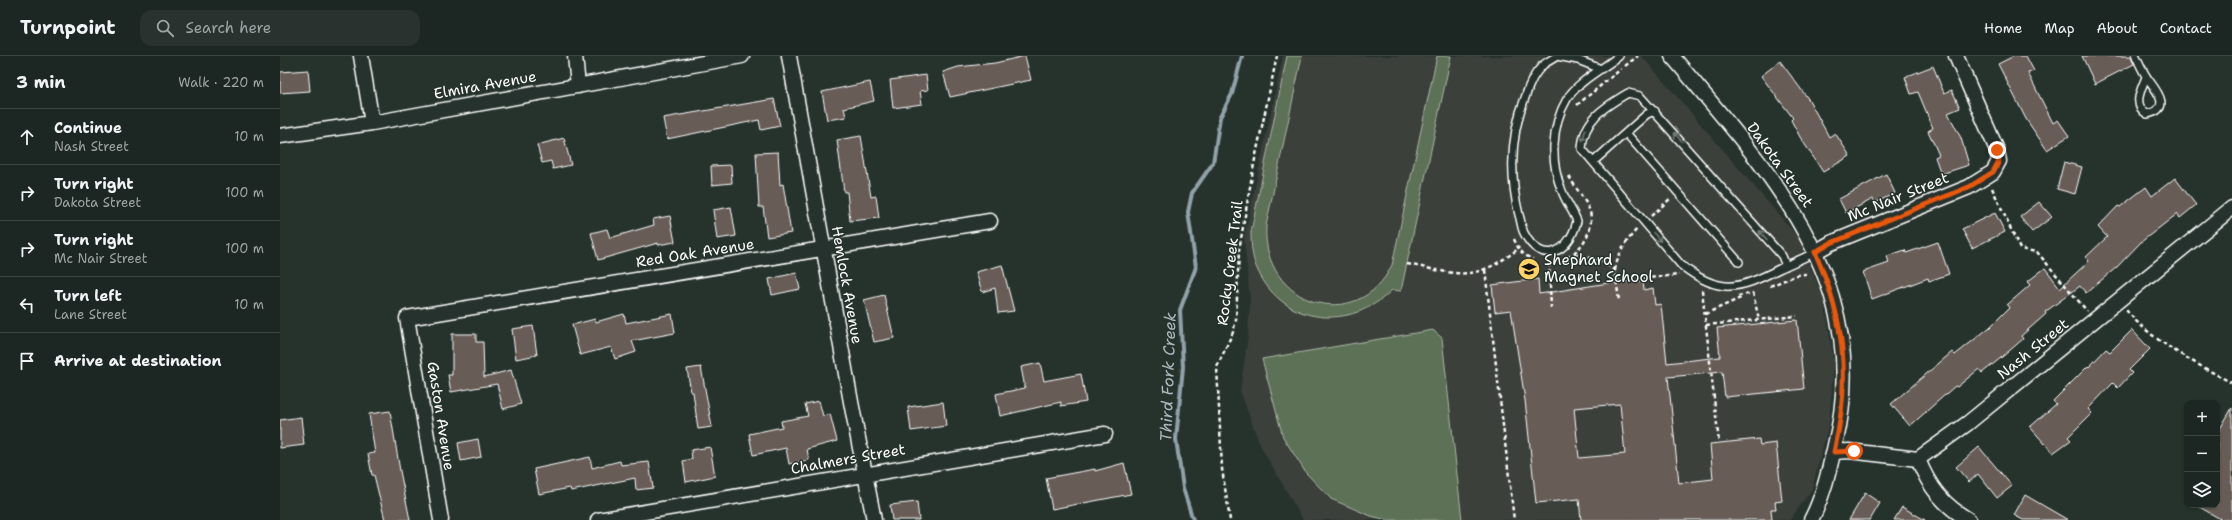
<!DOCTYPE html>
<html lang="en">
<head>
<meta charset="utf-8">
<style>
	body { margin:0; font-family:"Shantell Sans",sans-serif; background:#29322f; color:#f1f3f6 }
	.controls { position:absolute; right:12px; bottom:12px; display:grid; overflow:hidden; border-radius:8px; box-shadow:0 1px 3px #0004 }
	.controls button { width:36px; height:36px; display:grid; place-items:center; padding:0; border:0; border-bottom:1px solid #3a4340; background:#1c2622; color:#f1f3f6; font:20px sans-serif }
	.stop { position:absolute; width:12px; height:12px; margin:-9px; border:3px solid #ea580c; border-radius:50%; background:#fff }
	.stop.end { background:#ea580c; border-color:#fff; box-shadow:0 1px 4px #0008 }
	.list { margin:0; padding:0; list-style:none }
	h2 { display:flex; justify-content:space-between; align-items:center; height:52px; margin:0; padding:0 16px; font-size:17px }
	h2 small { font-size:13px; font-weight:400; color:#a0a5a5 }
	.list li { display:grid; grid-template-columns:26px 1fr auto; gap:12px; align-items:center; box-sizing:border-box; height:56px; padding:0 16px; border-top:1px solid #3a4340 }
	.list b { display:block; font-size:15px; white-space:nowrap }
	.list p { margin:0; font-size:13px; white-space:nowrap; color:#a0a5a5 }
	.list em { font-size:13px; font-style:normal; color:#a0a5a5 }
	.icon { flex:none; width:22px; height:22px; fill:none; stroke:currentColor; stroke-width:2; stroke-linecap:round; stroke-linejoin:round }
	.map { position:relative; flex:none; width:1952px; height:464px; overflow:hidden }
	header { display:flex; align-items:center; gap:24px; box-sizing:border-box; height:56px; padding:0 20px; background:#1c2622; border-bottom:1px solid #3a4340 }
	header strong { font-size:19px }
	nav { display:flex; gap:22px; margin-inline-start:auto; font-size:14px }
	.search { width:280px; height:36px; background:#29322f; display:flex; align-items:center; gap:10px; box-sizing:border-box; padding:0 14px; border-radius:12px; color:#a0a5a5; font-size:15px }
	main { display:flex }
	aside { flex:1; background:#1c2622 }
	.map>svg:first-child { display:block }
</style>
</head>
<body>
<header>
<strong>Turnpoint</strong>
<div class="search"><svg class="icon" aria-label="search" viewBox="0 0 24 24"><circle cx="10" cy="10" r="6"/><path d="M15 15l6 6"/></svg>Search here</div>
<nav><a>Home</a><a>Map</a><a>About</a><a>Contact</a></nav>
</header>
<main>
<aside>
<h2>3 min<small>Walk · 220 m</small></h2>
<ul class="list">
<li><svg class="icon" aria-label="ahead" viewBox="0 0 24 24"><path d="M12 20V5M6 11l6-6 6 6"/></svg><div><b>Continue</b><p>Nash Street</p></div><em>10 m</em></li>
<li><svg class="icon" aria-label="right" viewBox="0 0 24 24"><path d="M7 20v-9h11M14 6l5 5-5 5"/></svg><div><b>Turn right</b><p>Dakota Street</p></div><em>100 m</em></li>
<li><svg class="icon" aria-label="right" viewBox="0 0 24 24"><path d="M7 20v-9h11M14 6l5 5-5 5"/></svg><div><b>Turn right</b><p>Mc Nair Street</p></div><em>100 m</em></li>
<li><svg class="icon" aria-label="left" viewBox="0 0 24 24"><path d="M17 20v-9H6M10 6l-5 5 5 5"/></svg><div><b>Turn left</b><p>Lane Street</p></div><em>10 m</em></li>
<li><svg class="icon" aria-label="arrive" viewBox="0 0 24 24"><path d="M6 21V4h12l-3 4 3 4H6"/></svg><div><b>Arrive at destination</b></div></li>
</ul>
</aside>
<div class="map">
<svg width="1952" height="464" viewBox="0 0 1952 464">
	<rect width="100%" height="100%" fill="#26332d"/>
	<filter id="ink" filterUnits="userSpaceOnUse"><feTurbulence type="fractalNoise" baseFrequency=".025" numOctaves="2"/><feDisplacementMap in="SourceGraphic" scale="8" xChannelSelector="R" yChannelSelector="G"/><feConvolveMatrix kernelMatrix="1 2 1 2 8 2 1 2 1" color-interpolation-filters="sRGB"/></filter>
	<g filter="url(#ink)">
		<path fill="#3a3f3a" d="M1003,0H1362L1518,181L1544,244L1554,307L1549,367L1532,433L1510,464H1023L980,389L960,335L968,280L970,244L964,182Z"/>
		<path fill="#5c7154" stroke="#aeb8aa" d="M1007,0H1022L986,170C981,249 1078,280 1112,209L1157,0H1171L1121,235L1112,234C1071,275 1004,270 978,215C972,203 971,189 971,176Z
			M1153,274L1162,282L1182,464H1108L1091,460L1051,443L1026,417L1003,381L982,303Z"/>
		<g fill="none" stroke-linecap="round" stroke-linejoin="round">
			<path stroke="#92a2a9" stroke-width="4" d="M913,464L903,432L896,383L903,311L900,254L916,211L908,156L912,137L933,107L940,61L952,38L962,0"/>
		</g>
		<path fill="#685c57" stroke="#fff" fill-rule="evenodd" d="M745,0L751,24L670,41L663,16L678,11L715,7Z
			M1734,0H1746L1754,15L1748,17L1773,67L1778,64L1789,80L1767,94L1746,63L1718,8Z
			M1802,0H1851L1854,8L1815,28Z
			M1500,5L1529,44L1549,81L1555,77L1570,100L1543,116L1520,81L1511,64L1513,62L1481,20Z
			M1653,10L1664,37L1672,34L1680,52L1668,57L1681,82L1689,109L1661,118L1655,101L1659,99L1648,75L1653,72L1638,36L1631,38L1625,21Z
			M28,14L30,35L0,37V16Z
			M646,19L648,34L640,35L642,48L613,52L610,24Z
			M590,26L594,45L564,52L566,61L547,64L542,36Z
			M494,43L500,70L481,74L479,64L387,83L383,62Z
			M581,80L591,141L596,140L599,162L570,165L567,136H564L557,84Z
			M284,82L291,109L273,113L271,105L262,107L257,89Z
			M498,96L500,129L503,128L511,177L487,181L483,151H479L476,97Z
			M1784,106L1802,111L1795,138L1777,133Z
			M451,109L452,127L432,129L431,110Z
			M1606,118L1615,137L1595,147L1593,143L1566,157L1559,143Z
			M1895,122L1916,149L1900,162L1897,158L1861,186L1837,211L1806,237L1800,230L1765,256L1766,258L1741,280L1743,283L1722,301L1702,317L1699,313L1677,331L1675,330L1630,370L1611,348L1672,296L1675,299L1710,271L1729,252L1727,249L1750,229L1747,226L1765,212L1780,232L1809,205L1806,201L1827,181L1818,171L1838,150L1840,151L1866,131L1872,140Z
			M1759,146L1772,161L1752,176L1740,161Z
			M451,151L456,180L437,183L433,154Z
			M1715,157L1725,176L1692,192L1682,173Z
			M390,160L395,186L378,189V187L318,204L311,177L327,173L330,182L374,169L373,163Z
			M1658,186L1669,218L1649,225L1648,222L1592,243L1583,216L1609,207L1607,200L1625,194L1626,197Z
			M722,209L734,255L718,257L715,232L702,236L696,216Z
			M516,217L520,233L492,239L489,223Z
			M1258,223L1259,238L1335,226L1363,225L1364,234L1373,232L1375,249L1381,248L1387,307L1440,301L1437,272L1517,264L1524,333L1445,341L1442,316L1388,321L1399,427L1433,423L1430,388L1479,383L1480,389L1496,387L1502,445L1495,446L1496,453H1491L1492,464H1301L1299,443L1256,447L1245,344L1231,254L1215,256L1212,229ZM1340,348L1345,398L1299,402L1294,352Z
			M604,239L614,282L594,286L584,244Z
			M344,258L346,267L392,258L395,277L352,285L356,296L335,303L331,291L300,299L292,269L315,263L316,266Z
			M253,270L257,299L236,303L232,273Z
			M1852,274L1870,293L1849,314L1852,317L1838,332L1833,327L1808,353L1812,357L1788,381L1791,384L1773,397L1750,371L1776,348L1773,345L1808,310L1809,311L1826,293L1830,296Z
			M172,278H196V286H203L204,321L231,314L241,348L223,353L217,328L171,336L168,319H172Z
			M760,307L764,325L801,318L806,346L781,350V346L720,360L716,338L745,332L741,311Z
			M421,311L432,371L418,373L413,336H411L407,313Z
			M539,345L543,360L550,358L557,385L527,393L529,404L509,408L506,392L473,399L469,378L502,371L501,365L528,360L525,348Z
			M663,346L666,370L631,375L628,351Z
			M1952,352V464H1942L1916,449H1937V378Z
			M110,355L120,415L130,464H105L94,419H92L88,398L95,397L89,358Z
			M21,361L24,389L0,392V364Z
			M198,383L201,401L181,405L178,387Z
			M430,391L435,420L406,426L403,405L412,403L411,394Z
			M1699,391L1732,430L1717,442L1698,418L1689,426L1676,411Z
			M310,401L312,412L340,405L341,409L369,406L373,432L356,434L355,422L291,435L290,432L259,438L254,413Z
			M844,407L851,438L772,453L766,422L815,413V415Z
			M1585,437L1600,447L1590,464H1569Z
			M1745,439L1788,464H1743L1734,459Z
			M637,446L639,464H612L610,449Z
			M1622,451L1645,464H1614Z"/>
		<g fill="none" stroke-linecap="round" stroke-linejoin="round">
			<g stroke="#fff" stroke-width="10">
				<path id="service" d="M1856,0C1859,7 1863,16 1868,23C1876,34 1893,53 1867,58C1852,49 1861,34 1866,21
					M1321,13L1298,4L1277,0C1273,3 1266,6 1262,10C1254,18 1249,29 1246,39C1230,79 1229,118 1239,159C1241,164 1241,171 1244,177C1261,210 1289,198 1297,165C1293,155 1286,146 1282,135C1270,107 1271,70 1287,43C1298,25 1323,13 1339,0
					M1346,77L1459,206
					M1313,106L1367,58L1375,55
					M1506,210L1502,200L1360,40L1348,37C1324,51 1303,64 1302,93L1401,209C1439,239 1458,234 1499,213C1511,207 1523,203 1535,196"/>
			</g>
			<g stroke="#fff" stroke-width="17">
				<path id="minor" d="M81,0L92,67
					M295,0L298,30
					M509,0L571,346L594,464
					M1392,0C1489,116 1595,225 1555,389C1549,415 1543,441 1531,464
					M0,80L92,67L462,0
					M1535,196L1551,187L1689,131L1713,116L1719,105L1717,94L1676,0
					M1554,396L1569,395L1638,403L1688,367L1952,152
					M1638,403C1649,431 1663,449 1689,464
					M161,464L127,262L710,165
					M318,464L825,378"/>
			</g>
			<path stroke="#fff" stroke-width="2.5" stroke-dasharray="4 3" stroke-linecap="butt" d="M1345,10L1358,0
				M1297,49L1341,13
				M1712,132L1740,193L1757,196L1807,255
				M1371,160L1391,142
				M1234,183C1238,193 1242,199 1253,203
				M1294,198L1322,205L1335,214L1339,245
				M1288,201C1303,193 1316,170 1309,153C1304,141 1294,131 1288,118
				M1269,207L1271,252
				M1127,208C1179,218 1192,228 1238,193
				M1205,214L1234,464
				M1335,214C1338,197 1347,184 1358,172
				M1336,225L1399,219
				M1490,230L1517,219L1526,218
				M1422,234L1439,387
				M1473,237L1479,264
				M1458,240L1473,237
				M1846,254C1874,287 1914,306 1952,327
				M1425,258L1463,241
				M1426,269L1517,260
				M950,464L942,413L937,311L953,276L956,264L959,194L974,108L997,0"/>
			<use href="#service" stroke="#26332d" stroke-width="7"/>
			<use href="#minor" stroke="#26332d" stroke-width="14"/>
		</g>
		<defs><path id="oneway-shaft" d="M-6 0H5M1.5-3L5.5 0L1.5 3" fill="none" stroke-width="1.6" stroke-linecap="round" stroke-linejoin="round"/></defs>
		<g stroke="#727a76">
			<use href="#oneway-shaft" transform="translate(1304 79) rotate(106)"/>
			<use href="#oneway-shaft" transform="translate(1398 81) rotate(-131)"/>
			<use href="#oneway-shaft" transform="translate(1483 179) rotate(-131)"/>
			<use href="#oneway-shaft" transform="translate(1377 181) rotate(50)"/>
		</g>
	</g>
	<g fill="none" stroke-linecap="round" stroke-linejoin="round" filter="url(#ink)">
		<path stroke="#ea580c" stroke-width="5" d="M1574,395L1554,396C1571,323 1565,264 1535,196L1551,187L1689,131L1713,116L1719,105L1717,94"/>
	</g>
	<defs>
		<g id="school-disc" transform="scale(1.15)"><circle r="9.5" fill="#ffd166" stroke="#26332d"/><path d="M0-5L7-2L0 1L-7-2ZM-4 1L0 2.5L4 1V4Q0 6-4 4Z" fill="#111"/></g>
	</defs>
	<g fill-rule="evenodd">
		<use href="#school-disc" x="1249" y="213"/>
	</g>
	<g text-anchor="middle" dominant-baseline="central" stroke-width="3" stroke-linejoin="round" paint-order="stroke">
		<g font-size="15" fill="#fff" stroke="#26332d">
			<text transform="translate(205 29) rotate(-10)">Elmira Avenue</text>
			<text transform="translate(1500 109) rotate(54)">Dakota Street</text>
			<text transform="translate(1618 141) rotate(-22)">Mc Nair Street</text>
			<text transform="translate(415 197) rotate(-9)">Red Oak Avenue</text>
			<text transform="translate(950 207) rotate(-83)">Rocky Creek Trail</text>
			<text transform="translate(567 229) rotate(80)">Hemlock Avenue</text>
			<text transform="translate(1753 293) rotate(-39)">Nash Street</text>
			<text transform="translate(161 360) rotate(81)">Gaston Avenue</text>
			<text transform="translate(568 403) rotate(-10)">Chalmers Street</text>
		</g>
		<g font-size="15" fill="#fff" stroke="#26332d" text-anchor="start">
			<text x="1264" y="204">Shephard<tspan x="1264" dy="17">Magnet School</tspan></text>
		</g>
		<g font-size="16" font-style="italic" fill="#aeb9be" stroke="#26332d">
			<text transform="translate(888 321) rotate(-88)">Third Fork Creek</text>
		</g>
	</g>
</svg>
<div class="controls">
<button>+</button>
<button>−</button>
<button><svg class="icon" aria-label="layers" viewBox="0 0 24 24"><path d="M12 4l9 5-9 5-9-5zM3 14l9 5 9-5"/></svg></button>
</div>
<div class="stop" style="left:1574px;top:395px"></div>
<div class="stop end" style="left:1717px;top:94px"></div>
</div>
</main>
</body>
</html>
